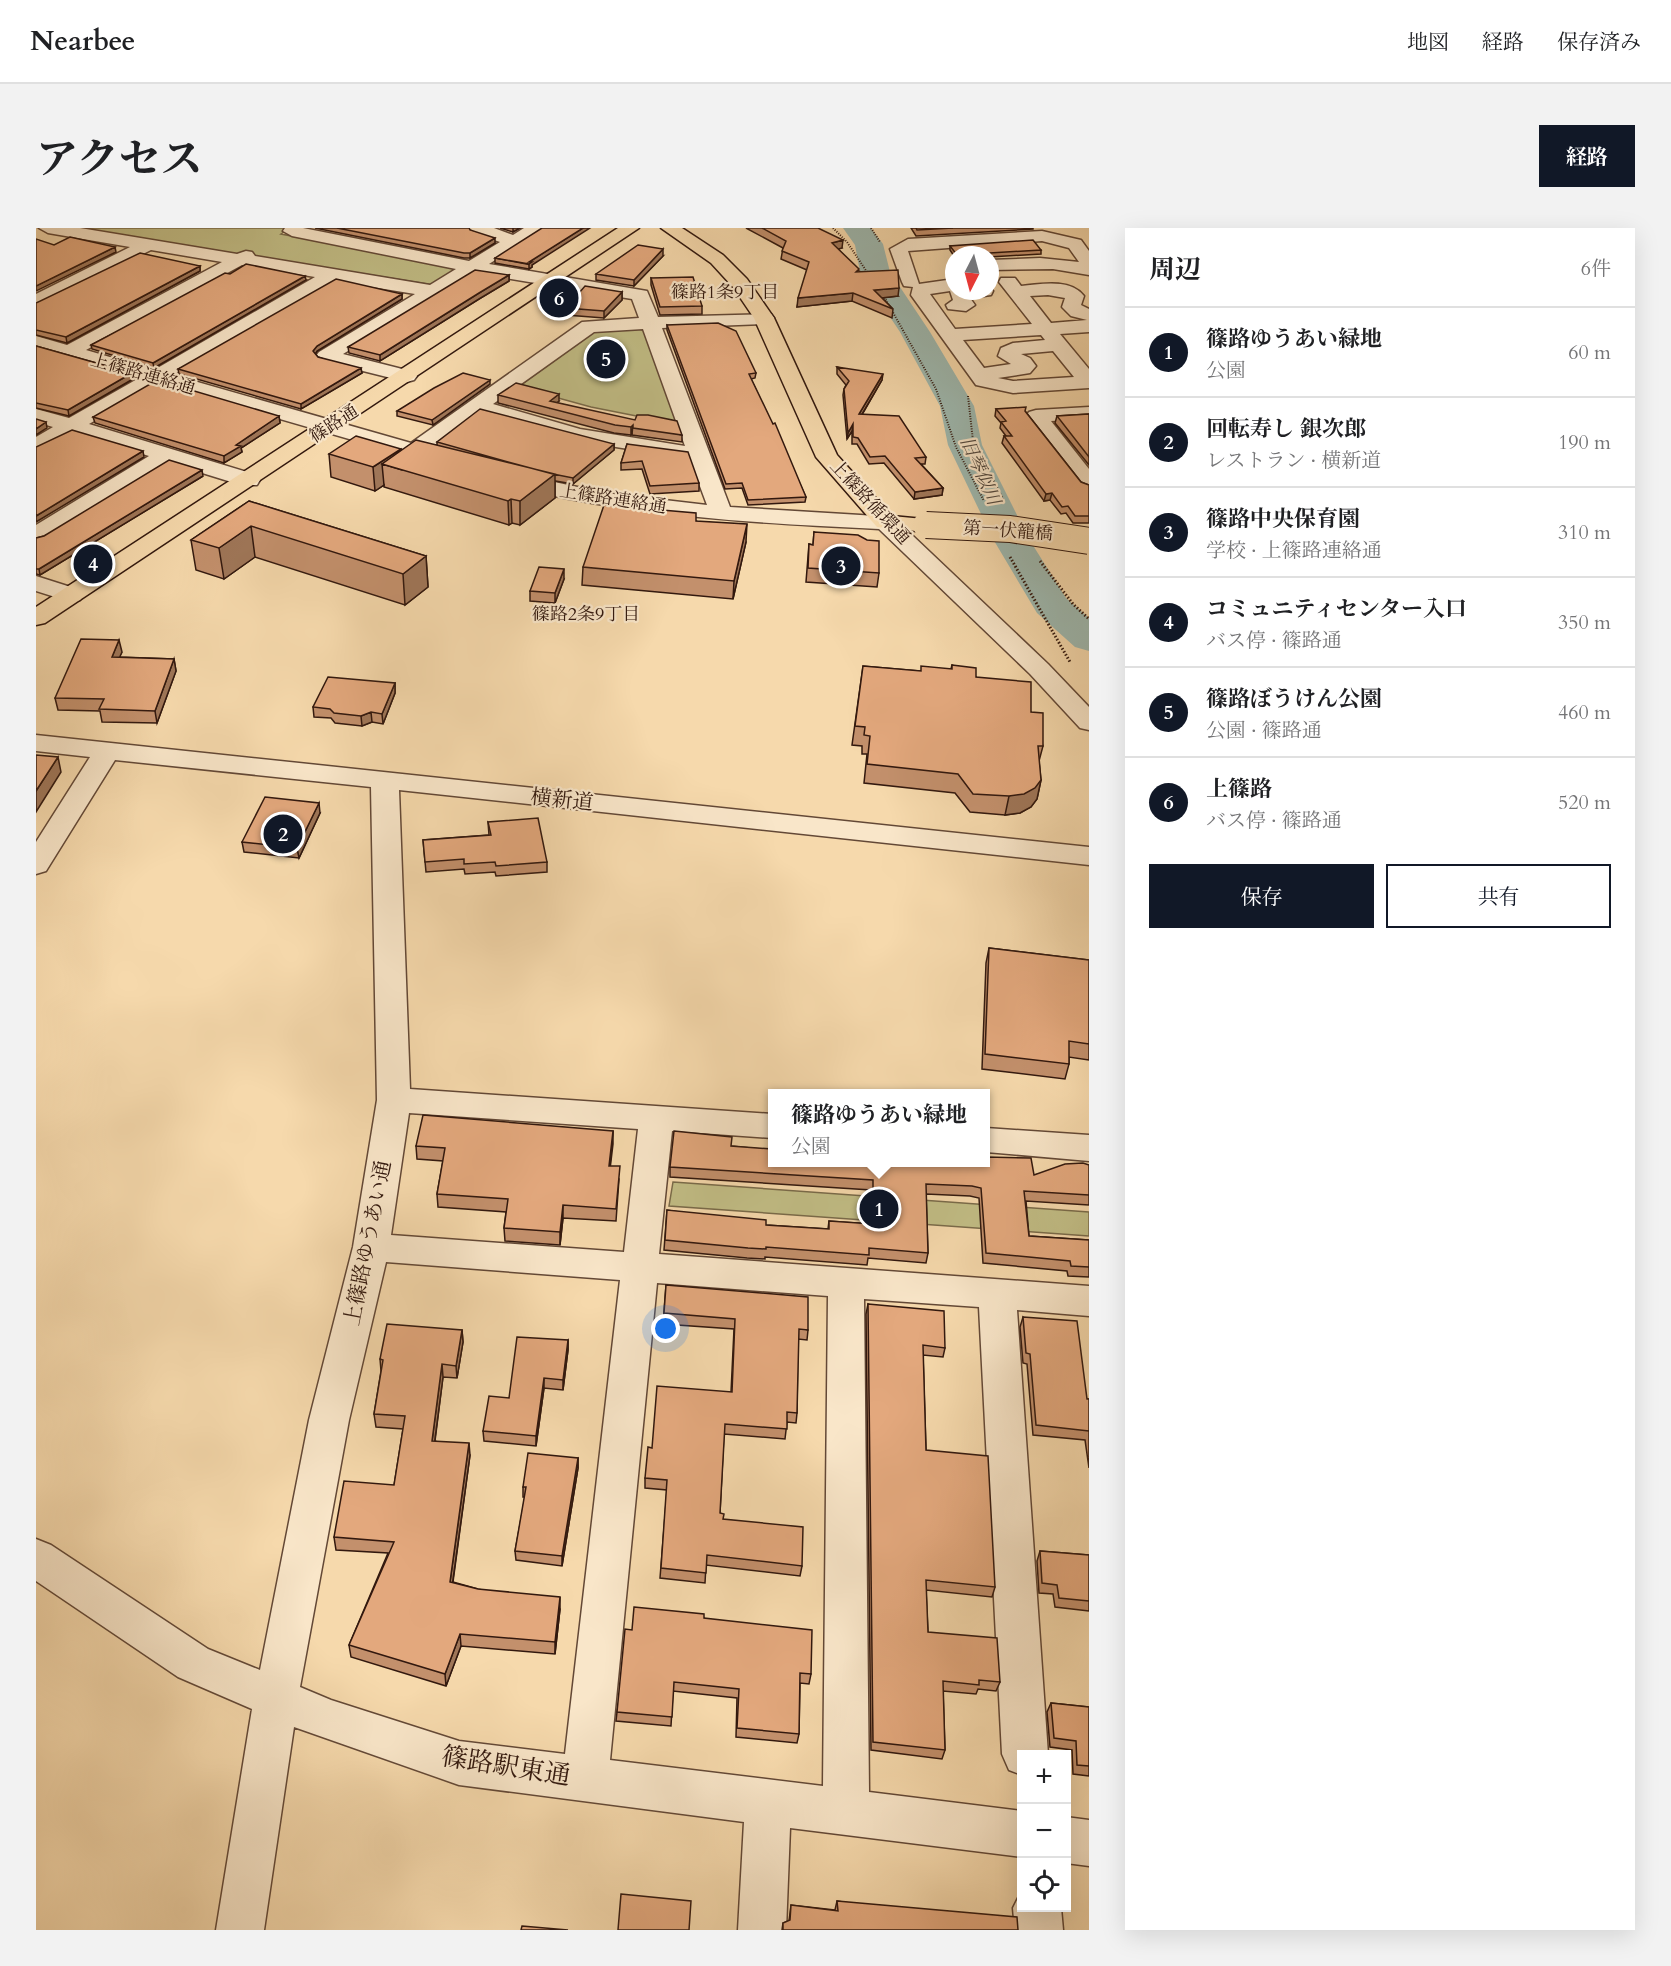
<!DOCTYPE html>
<html lang="ja">
<head>
<meta charset="utf-8">
<style>
	body { margin:0; font-family:Cardo,"Noto Serif JP",serif; background:#f2f2f2; color:#202124 }
	.controls { position:absolute; right:18px; bottom:18px; display:grid; overflow:hidden; border-radius:0px; box-shadow:0 6px 24px #0002 }
	.controls button { width:54px; height:54px; display:grid; place-items:center; padding:0; border:0; border-bottom:2px solid #e0e0e0; background:#fff; color:#202124; font:30px sans-serif }
	.compass { position:absolute; left:909px; top:18px; width:54px; height:54px; border-radius:50%; background:#fff; box-shadow:0 6px 24px #0002; rotate:186deg }
	.you { position:absolute; left:630px; top:1101px; width:21px; height:21px; margin:-15px; border:4px solid #fff; border-radius:50%; background:#1a73e8; box-shadow:0 0 0 9px #1a73e833 }
	.badge { display:grid; place-items:center; width:39px; height:39px; border-radius:50%; background:#111827; color:#fff; font-size:20px; font-weight:700 }
	.pin { position:absolute; translate:-50% -50%; border:3px solid #fff; box-shadow:0 2px 6px #0006 }
	.popup { position:absolute; left:732px; top:861px; width:222px; height:78px; box-sizing:border-box; display:grid; place-content:center; border-radius:0px; background:#fff; filter:drop-shadow(0 2px 4px #0005); font-size:20px; white-space:nowrap; color:#757577 }
	.popup b { font-size:22px; color:#202124 }
	.popup::after { content:''; position:absolute; left:50%; top:100%; margin-left:-12px; border:12px solid transparent; border-top-color:#fff }
	.list { margin:0; padding:0; list-style:none }
	h2 { display:flex; justify-content:space-between; align-items:center; height:78px; margin:0; padding:0 24px; font-size:26px }
	h2 small { font-size:20px; font-weight:400; color:#757577 }
	.list li { display:grid; grid-template-columns:39px 1fr auto; gap:18px; align-items:center; box-sizing:border-box; height:90px; padding:0 24px; border-top:2px solid #e0e0e0 }
	.list b { display:block; font-size:22px; white-space:nowrap }
	.list p { margin:0; font-size:20px; white-space:nowrap; color:#757577 }
	.list em { font-size:20px; font-style:normal; color:#757577 }
	.actions { display:flex; gap:12px; padding:18px 24px }
	.actions a { flex:1; padding:14px 0; border:2px solid #111827; border-radius:0px; text-align:center; font-size:21px; color:#111827 }
	.actions .main { background:#111827; color:#fff }
	.icon { flex:none; width:33px; height:33px; fill:none; stroke:currentColor; stroke-width:2; stroke-linecap:round; stroke-linejoin:round }
	.map { position:relative; flex:none; width:1053px; height:1702px; overflow:hidden; border-radius:0px }
	header { display:flex; align-items:center; gap:36px; box-sizing:border-box; height:84px; padding:0 30px; background:#fff; border-bottom:2px solid #e0e0e0 }
	header strong { font-size:28px }
	nav { display:flex; gap:33px; margin-inline-start:auto; font-size:21px }
	.intro { display:flex; align-items:center; justify-content:space-between; box-sizing:border-box; height:144px; padding:0 36px }
	h1 { margin:0; font-size:42px }
	.button { padding:15px 27px; border-radius:0px; background:#111827; color:#fff; font-size:21px; font-weight:700 }
	main { display:flex; gap:36px; padding:0 36px }
	aside { flex:1; background:#fff; border-radius:0px; box-shadow:0 6px 24px #0002 }
	.map>svg:first-child { display:block }
</style>
</head>
<body>
<header>
<strong>Nearbee</strong>
<nav><a>地図</a><a>経路</a><a>保存済み</a></nav>
</header>
<div class="intro"><h1>アクセス</h1><a class="button">経路</a></div>
<main>
<div class="map">
<svg width="1053" height="1702" viewBox="0 0 1053 1702">
	<rect width="100%" height="100%" fill="#f6d9ac"/>
	<filter id="stains"><feTurbulence type="fractalNoise" baseFrequency=".00333" numOctaves="4"/><feColorMatrix values="0 0 0 0 .2 0 0 0 0 .09 0 0 0 0 .02 0 0 0 .5 -.17"/></filter>
	<radialGradient id="worn" r=".72"><stop offset=".6" stop-color="#630" stop-opacity="0"/><stop offset="1" stop-color="#630" stop-opacity=".3"/></radialGradient>
	<path fill="#c2be86" stroke="#7a6b4a" stroke-width="1.5" d="M37,0H254L245,6L425,40L398,57Z
		M602,100L609,103L641,196L555,179L482,159L561,102Z
		M637,954L1053,984V1008L633,978Z"/>
	<g fill="none" stroke-linecap="round" stroke-linejoin="round">
		<path fill="#9eb9b0" fill-rule="evenodd" d="M807,0H835L847,16L854,44L894,104L938,178L946,217L993,311L1030,370L1053,390V423L1039,419L1001,385L957,311L912,217L904,178L864,104L824,44L819,17Z"/>
		<g stroke="#634836" stroke-width="3">
			<path id="minor" d="M3,0H44L201,26L210,23L216,24L219,28L394,57L420,41L256,8L247,3L249,0H267L433,33L464,14L435,4L432,0H458L477,7L488,0H509L453,36L611,63L622,89L735,86L738,90L735,94L728,96L626,100L694,279L857,289L1012,436L1053,479V502L1044,500L994,446L843,301C716,295 593,288 469,257L466,252L469,247L477,245L569,265L671,277L652,226L643,229L542,213L444,185L395,221L418,227L421,232L418,237L410,239L123,156L53,196L221,247L224,252L221,257H205L134,235L8,312L0,314V297L113,228L37,205L0,224V209L17,199L0,194V181L33,190L103,150L0,120V108L31,117L186,34L115,22L0,79V66L94,19L12,5ZM206,37L279,49L118,142L50,122ZM439,45L596,71L603,90L546,94L375,215L137,147L300,53L379,66L283,124L280,128L283,132L371,154L378,152L381,148L378,144L307,126ZM607,101L649,218L544,201L457,176L558,104Z
				M1006,3L1045,12L1053,23V47L1017,41L954,42V32L1004,30L1043,34L1033,20L1006,13L872,23L883,56L918,51V63H954V59L957,63L955,67L934,70L939,77L930,83L912,81L910,77L917,72L914,63L894,66L919,101L996,96L963,54L965,50H979L985,58C1004,56 1035,50 1048,68L1045,77L1053,81V104L1024,106L1053,141V160L977,165L940,157L875,67L877,59L868,58L866,54L854,21L872,11ZM1012,67L1029,70L1026,79L1035,88L1051,92L1015,95L994,68ZM1005,107L1009,112L977,115L965,120L962,128L975,136L948,140L927,112ZM1017,123L1038,149L977,153L962,150L994,145L1000,138L994,130L985,126Z
				M1053,179V191L1015,193L1053,241V262L1045,260L990,188L993,184L1000,182Z
				M0,348L44,362L47,367L44,372L35,374L0,363Z
				M0,507L1053,619V637L363,562L374,861L736,886V910L636,903L623,1026L1053,1058V1088L981,1082L1012,1526H986V1547L973,1542L966,1526L943,1079L828,1071L833,1564L986,1583V1629L754,1600L750,1702H702L708,1594L423,1557L258,1499L228,1702H180L216,1481L142,1449L0,1353V1311L15,1317L172,1421L224,1442L273,1192L317,1019L341,872L335,559L79,532L10,643L0,646V614L54,529L0,523ZM373,885L602,901L588,1024L355,1007ZM350,1034L584,1052L529,1526L423,1513L295,1472L264,1459L313,1192ZM621,1055L792,1068L787,1558L574,1532Z
				M950,900L1053,907V933L950,924Z
				M1030,1589L1053,1592V1638L1030,1635Z
				M986,1662V1680H1025L1027,1702H979L977,1680Z"/>
		</g>
		<g stroke="#32180e" stroke-width="3">
			<path id="major" d="M582,0H603L9,395L0,397V379Z
				M625,0H646L687,27L711,51L738,90L801,227L856,288L898,292L901,297L898,302L890,304L841,299L780,229L718,90L697,59L675,35Z"/>
		</g>
		<path stroke="#32180e" stroke-width="2" stroke-dasharray="1 1.5" stroke-linecap="butt" d="M797,0L811,14L833,47
			M835,0L844,14
			M846,65L900,161L920,219L948,273
			M932,168L937,213L968,273"/>
		<path stroke="#32180e" stroke-width="3" stroke-dasharray="1.5 2" stroke-linecap="butt" d="M974,329L1034,434
			M1004,333L1037,376L1053,391"/>
		<use href="#minor" fill="#f9e6c9" fill-rule="evenodd"/>
		<use href="#major" fill="#f6d9ac" fill-rule="evenodd"/>
		<g stroke="#32180e" stroke-width="28" stroke-linecap="butt">
			<path id="major-bridge" d="M890,297L974,301L1053,313"/>
		</g>
		<use href="#major-bridge" stroke="#f6d9ac" stroke-width="26"/>
	</g>
	<path fill="#c3906c" stroke="#32180e" stroke-width="1.5" d="M279,0H433L434,2L459,15L434,30H428Z
		M464,0H484L477,4Z
		M710,0H782L806,20L802,21L823,43L862,68L846,70L857,81L856,90L816,73L761,79L771,42L745,31L747,20Z
		M875,0H997V1L880,8Z
		M914,18L1005,22V26L954,29V27L918,28L914,22Z
		M627,28L598,58L560,52V46Z
		M459,30L496,37V39L493,41L459,35Z
		M164,38V43L31,115L0,107V75Z
		M194,46L270,52L118,140L56,121L55,117Z
		M473,47V53L443,71L344,133L313,125L312,119Z
		M615,50L666,78V86L624,87L615,57Z
		M586,64V72L568,90L530,87V80Z
		M366,66V71L281,123L279,126L282,129L326,145L265,181L143,146L142,141Z
		M631,97L720,145L719,150L715,151L770,269L769,274L712,277L706,260L689,261L631,102Z
		M0,118L96,145L97,151L33,188L0,180Z
		M801,139L846,152L826,187L890,229L889,236H885L907,260L906,267L878,271L848,235L833,236L821,216H816V203L811,211L807,167L808,161L810,157L801,146Z
		M454,156L397,197L361,188V183Z
		M462,167L523,173L521,175L646,207V214L596,207V206L595,207L578,205L462,175Z
		M960,181L989,183L1045,254L1053,257V295H1037L1030,285L1025,286L1014,272L1008,273L966,215L968,208H970L964,200L965,195L959,188Z
		M1053,186V237L1019,195L1021,188Z
		M243,188L244,195L205,220L206,224L188,235L59,195L57,189Z
		M401,214L578,216V222L537,256L519,253V270L484,297L476,295L473,297L348,259V257L339,263L295,249L293,226L365,222L401,217Z
		M591,216L663,255V263L614,266L606,241L585,242V235Z
		M167,248L4,347L0,346V310L8,308Z
		M213,273L390,328L392,359L369,377L219,329L188,351L160,342L155,312Z
		M660,293L710,314L697,371L546,357L547,339Z
		M778,304L843,345L841,359L770,354L773,316L777,317Z
		M528,351L519,375L494,373V363Z
		M86,424L83,429L138,431L140,443L121,495L66,494L64,483L22,482L19,470Z
		M916,437L940,449L995,484L1007,518L1003,533L1005,552L1001,571L995,579L984,585L969,587L934,584L919,565L828,555L831,526H826V518L816,517L827,438L884,443L915,441Z
		M359,455V465L347,496L336,494L326,498L299,495L295,490L278,489L277,479Z
		M284,585L263,630L208,624L206,614Z
		M452,594L511,634V644L460,648L459,644L429,646L428,641L390,644L387,612L453,607Z
		M953,720L1053,732V832L1033,829V836L1029,851L946,841L950,735Z
		M577,903L574,938L583,951L580,993L527,990L524,1017L469,1013L468,1000L470,984L402,979L401,966L407,933L381,931L380,918Z
		M695,918L998,947L1053,937V977L990,973L993,1008L1053,1012V1049L1032,1048L1031,1043L947,1035L943,970L934,968L890,966L892,1025L890,1035L832,1030L831,1037L729,1029V1031L711,1030L628,1022L631,982L730,997L792,1001L793,993L835,996V962L634,949V939Z
		M630,1057L772,1102L771,1112L762,1111L761,1185L760,1195L751,1194L749,1211L688,1206L684,1285L687,1291L766,1338L764,1348L670,1337L669,1355L624,1350L631,1262L609,1260V1250L695,1164L698,1101L627,1096Z
		M832,1076L909,1120L907,1129L887,1127L890,1222L959,1359L956,1369L890,1362L892,1404L964,1454L960,1463L942,1461L940,1466L907,1463L909,1522L906,1531L835,1522L830,1086Z
		M987,1089L1051,1171H1053V1240L1049,1212L997,1207L991,1136L987,1135L984,1099Z
		M426,1102L427,1114L421,1150L407,1149L399,1213L434,1227L417,1354L442,1361L524,1381L519,1426L425,1418L410,1458L315,1429L313,1417L352,1325L300,1322L298,1309L358,1257L367,1201L340,1199L338,1186L345,1143L344,1131Z
		M532,1112V1122L527,1162L508,1160L500,1218L448,1213L447,1203L473,1170Z
		M542,1230V1240L526,1338L480,1332L479,1323L489,1269H487V1259Z
		M1004,1323L1053,1327V1383L1019,1379L1017,1366L1003,1365L1001,1333Z
		M668,1390L775,1446L773,1456L764,1455L763,1506L761,1515L700,1509L701,1470L637,1463L635,1498L580,1493L581,1484L596,1402Z
		M1015,1475L1053,1479V1548L1037,1546L1036,1522L1014,1519L1011,1484Z
		M801,1673L982,1702H746L747,1695L753,1693L755,1677L799,1682Z"/>
	<path fill="#9f7658" stroke="#32180e" stroke-width="1.5" d="M477,0H484L477,4Z
		M547,0H554L496,37V39L493,41V34Z
		M459,10V15L434,30V25Z
		M807,12L806,20L796,23V15Z
		M79,19L80,24L0,63V58Z
		M627,21V28L598,58V52Z
		M164,38V43L31,115L30,109Z
		M473,47V53L443,71L344,133V127L443,65Z
		M269,48L270,52L118,140L117,135Z
		M863,60L862,68L837,71L838,62Z
		M586,64V72L568,90V83Z
		M817,65L816,73L761,79L762,70Z
		M366,66V71L281,123L278,128L277,123L281,118Z
		M325,140L326,145L265,181V176Z
		M96,145L97,151L33,188L32,182Z
		M847,146L846,152L822,193L823,186Z
		M454,152V156L397,197L396,192Z
		M523,166V173L514,180V173Z
		M243,188L244,195L205,220L206,224L188,235V228L200,217Z
		M10,194L11,200L0,207V201Z
		M817,196L816,203L811,211L812,205Z
		M597,197L596,206L595,207V199Z
		M578,216V222L537,256V250Z
		M365,221L366,242L346,236L348,257L339,263L337,239Z
		M107,223L108,229L0,294V288Z
		M166,242L167,248L4,347L3,341Z
		M519,246V270L484,297V273Z
		M907,260L906,267L878,271L879,264Z
		M1016,265L1014,272L1008,273L1010,266Z
		M475,271L476,295L473,297L472,273Z
		M711,296L710,314L697,371L698,353Z
		M215,298L219,329L188,351L183,320Z
		M390,328L392,359L369,377L367,346Z
		M528,341V351L519,375V365Z
		M83,412L86,424L78,442L76,429Z
		M138,431L140,443L121,495L119,483Z
		M359,455V465L347,496L346,486Z
		M335,484L336,494L326,498L325,488Z
		M22,529L25,544L0,584V563Z
		M1005,552L1001,571L995,579L984,585L969,587L973,568Z
		M283,575L284,585L263,630L261,620Z
		M577,903V916L573,950V938Z
		M527,977V990L524,1017V1004Z
		M426,1102L427,1114L421,1150L420,1138Z
		M532,1112V1122L527,1162V1152Z
		M406,1136L407,1149L397,1226L396,1213Z
		M508,1150V1160L500,1218V1208Z
		M433,1215L434,1227L415,1366L414,1354Z
		M542,1230V1240L526,1338V1328Z
		M524,1369V1381L519,1426V1414Z
		M424,1406L425,1418L410,1458L409,1446Z"/>
	<path fill="#e3a87d" stroke="#32180e" stroke-width="1.5" d="M301,0H433L434,2L459,10L434,25H428Z
		M506,0H547L493,34H496L493,36L459,30Z
		M726,0H782L807,12L796,15L823,41L820,44L862,42L863,60L838,62L857,81L817,65L762,70L773,34L746,23L750,13Z
		M880,0H917L881,2Z
		M34,9L79,19L0,58V11L18,17Z
		M997,12L1005,22L921,27L914,18Z
		M602,17L627,21L598,52L560,46Z
		M104,25L164,38L30,109L0,102V75Z
		M210,36L269,48L117,135L55,117L189,45L194,46Z
		M439,42L473,47L443,65L344,127L312,119Z
		M657,49L666,78L624,79L615,50Z
		M300,51L366,66L281,118L277,123L282,129L325,140L265,176L142,141Z
		M549,58L586,64L568,83L530,80Z
		M682,95L700,103L720,145L713,146L737,196L739,195L770,269L712,272L706,255L690,256L631,97Z
		M0,118L96,145L32,182L0,175Z
		M801,139L847,146L823,186L863,188L890,229L879,230L907,260L879,264L849,228L834,229L822,210L817,209V196L812,205L808,161L813,153Z
		M427,145L454,152L396,192L361,183L398,160Z
		M121,152L243,188L200,217L205,218L188,228L57,189Z
		M480,155L523,166L514,173L599,192L601,187H612L641,193L646,207L597,200V197L595,199L579,197L462,167Z
		M990,179L989,183L1045,254L1053,257V288H1039L1032,278L1026,279L1016,265L1010,266L968,208H976L965,194L970,193L960,181Z
		M444,181L578,216L537,250L517,246L472,234L401,214Z
		M1053,186V229L1021,188Z
		M0,191L10,194L0,201Z
		M36,202L107,223L0,288V219Z
		M320,208L365,221L337,239L293,226Z
		M380,212L519,246L484,273L475,271L472,273L346,236Z
		M591,216L652,224L663,255L614,258L606,233L585,235Z
		M133,232L166,242L3,341H0V310L8,308Z
		M213,273L390,328L367,346L215,298L183,320L155,312Z
		M568,277L660,285V293L711,296L698,353L547,339Z
		M778,304L822,307L831,312L843,313V345L772,340L773,316L777,317Z
		M503,339L528,341L519,365L494,363Z
		M45,411L83,412L76,429L138,431L119,483L63,481L68,471L19,470Z
		M916,437L940,440V449L995,454V484L1007,485V518H1002L1005,552L999,560L988,566L973,568L937,566L922,546L831,536L834,508L828,507L829,499L819,498L827,438L885,443V438L916,441Z
		M292,449L359,455L346,486L335,484L325,488L298,485L294,481L277,479Z
		M0,527L22,529L0,563Z
		M229,569L283,575L261,620L206,614Z
		M502,590L511,634L460,638L459,634L428,636V631L389,634L387,612L455,607L452,594Z
		M953,720L1053,732V816L1033,813V836L949,826Z
		M387,887L577,903L573,938H584L580,981L527,977L524,1004L468,1000L472,971L401,966L409,920L380,918Z
		M638,903L696,909L695,918L736,921V934H950V929L995,930L998,947L1029,936L1047,935L1053,937V967L988,963L993,1008L1053,1012V1039L1035,1038L1034,1033L950,1025L945,960L936,958L890,956L892,1025L833,1020V1027L730,1019V1021L712,1020L629,1012L631,982L730,992V997L793,1001V993L837,996V952L634,939Z
		M630,1057L772,1069V1102L763,1101L761,1185L751,1184V1201L689,1196L684,1285L688,1286L687,1291L767,1299L766,1338L671,1327L670,1345L625,1340L631,1252L609,1250L612,1219L616,1220L621,1158L696,1164L699,1091L628,1085Z
		M832,1076L908,1083L909,1120L887,1117L890,1222L952,1228L959,1359L890,1352L892,1404L961,1410L964,1454L943,1452V1457L907,1453L909,1522L837,1514Z
		M987,1089L1041,1093L1051,1171H1053V1203L1000,1197L994,1126L990,1125Z
		M351,1096L426,1102L420,1138L406,1136L396,1213L433,1215L414,1354L442,1361L524,1369L519,1414L424,1406L409,1446L313,1417L358,1314L298,1309L308,1253L358,1257L369,1188L338,1186L347,1132L344,1131Z
		M481,1109L532,1112L527,1152L508,1150L500,1208L447,1203L453,1168L473,1170Z
		M492,1225L542,1230L526,1328L479,1323L490,1259H487Z
		M1004,1323L1053,1327V1373L1023,1370L1021,1357L1006,1355Z
		M598,1379L668,1386V1390L776,1402L775,1446L764,1445L763,1506L701,1500L703,1461L638,1454L636,1489L581,1484L589,1401L596,1402Z
		M1015,1475L1053,1479V1538L1041,1537L1040,1513L1018,1510Z
		M585,1666L655,1673L653,1702H582Z
		M801,1673L981,1689L982,1702H747V1695L754,1692L755,1677L802,1683Z
		M486,1698L532,1702H485Z"/>
	<g text-anchor="middle" dominant-baseline="central" stroke-width="4.5" stroke-linejoin="round" paint-order="stroke">
		<g font-size="18" fill="#32180e" stroke="#f9e6c9">
			<text x="689" y="64">篠路1条9丁目</text>
			<text x="550" y="386">篠路2条9丁目</text>
		</g>
		<g font-size="18" fill="#32180e" stroke="#f9e6c9">
			<text transform="translate(107 146) rotate(16)">上篠路連絡通</text>
			<text transform="translate(298 196) rotate(-33)">篠路通</text>
			<text transform="translate(577 271) rotate(9)">上篠路連絡通</text>
			<text transform="translate(834 274) rotate(47)">上篠路循環通</text>
			<text transform="translate(972 303) rotate(4)">第一伏籠橋</text>
		</g>
		<g font-size="18" font-style="italic" fill="#52483f" stroke="#f9e6c9">
			<text transform="translate(944 243) rotate(66)">旧琴似川</text>
		</g>
		<g font-size="21" fill="#32180e" stroke="#f9e6c9">
			<text transform="translate(526 572) rotate(6)">横新道</text>
			<text transform="translate(332 1015) rotate(-79)">上篠路ゆうあい通</text>
		</g>
		<g font-size="26" fill="#32180e" stroke="#f9e6c9">
			<text transform="translate(470 1538) rotate(9)">篠路駅東通</text>
		</g>
	</g>
	<rect width="100%" height="100%" filter="url(#stains)"/>
	<rect width="100%" height="100%" fill="url(#worn)"/>
</svg>
<div class="controls">
<button>+</button>
<button>−</button>
<button><svg class="icon" aria-label="locate" viewBox="0 0 24 24"><circle cx="12" cy="12" r="6"/><path d="M12 2v4M12 18v4M2 12h4M18 12h4"/></svg></button>
</div>
<svg class="compass" viewBox="-18 -18 36 36"><path d="M0-13l5 13h-10z" fill="#e53935"/><path d="M0 13l5-13h-10z" fill="#757577"/></svg>
<div class="you"></div>
<div class="pin badge" style="left:843px;top:981px">1</div>
<div class="popup"><b>篠路ゆうあい緑地</b>公園</div>
<div class="pin badge" style="left:247px;top:606px">2</div>
<div class="pin badge" style="left:805px;top:338px">3</div>
<div class="pin badge" style="left:57px;top:336px">4</div>
<div class="pin badge" style="left:570px;top:131px">5</div>
<div class="pin badge" style="left:523px;top:70px">6</div>
</div>
<aside>
<h2>周辺<small>6件</small></h2>
<ul class="list">
<li><span class="badge">1</span><div><b>篠路ゆうあい緑地</b><p>公園</p></div><em>60 m</em></li>
<li><span class="badge">2</span><div><b>回転寿し 銀次郎</b><p>レストラン · 横新道</p></div><em>190 m</em></li>
<li><span class="badge">3</span><div><b>篠路中央保育園</b><p>学校 · 上篠路連絡通</p></div><em>310 m</em></li>
<li><span class="badge">4</span><div><b>コミュニティセンター入口</b><p>バス停 · 篠路通</p></div><em>350 m</em></li>
<li><span class="badge">5</span><div><b>篠路ぼうけん公園</b><p>公園 · 篠路通</p></div><em>460 m</em></li>
<li><span class="badge">6</span><div><b>上篠路</b><p>バス停 · 篠路通</p></div><em>520 m</em></li>
</ul>
<div class="actions"><a class="main">保存</a><a>共有</a></div>
</aside>
</main>
</body>
</html>
